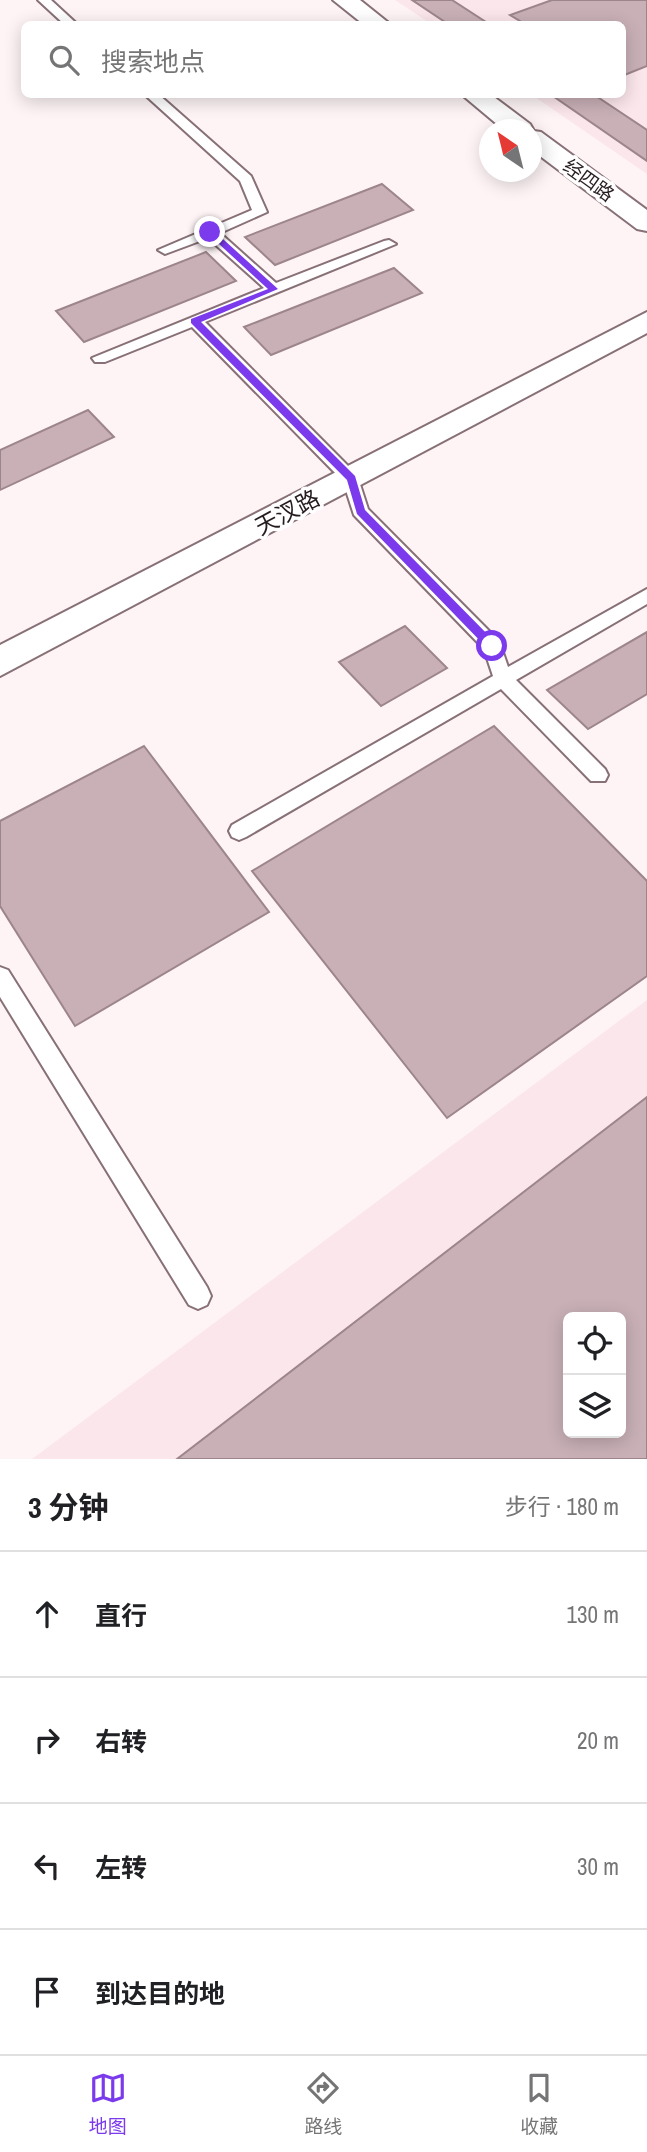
<!DOCTYPE html>
<html lang="zh">
<head>
<meta charset="utf-8">
<style>
	body { margin:0; font-family:"Archivo Narrow","Noto Sans SC",sans-serif; background:#f2f2f2; color:#202124 }
	.controls { position:absolute; right:21px; bottom:21px; display:grid; overflow:hidden; border-radius:10px; box-shadow:0 4px 18px #0003 }
	.controls button { width:63px; height:63px; display:grid; place-items:center; padding:0; border:0; border-bottom:2px solid #e0e0e0; background:#fff; color:#202124; font:35px sans-serif }
	.compass { position:absolute; left:479px; top:119px; width:63px; height:63px; border-radius:50%; background:#fff; box-shadow:0 4px 18px #0003; rotate:325deg }
	.stop { position:absolute; width:21px; height:21px; margin:-16px; border:5px solid #7c3aed; border-radius:50%; background:#fff }
	.stop.end { background:#7c3aed; border-color:#fff; box-shadow:0 2px 7px #0008 }
	.list { margin:0; padding:0; list-style:none }
	h2 { display:flex; justify-content:space-between; align-items:center; height:91px; margin:0; padding:0 28px; font-size:30px }
	h2 small { font-size:23px; font-weight:400; color:#757577 }
	.list li { display:grid; grid-template-columns:46px 1fr auto; gap:21px; align-items:center; box-sizing:border-box; height:126px; padding:0 28px; border-top:2px solid #e0e0e0 }
	.list b { display:block; font-size:26px; white-space:nowrap }
	.list em { font-size:23px; font-style:normal; color:#757577 }
	.icon { flex:none; width:38px; height:38px; fill:none; stroke:currentColor; stroke-width:2; stroke-linecap:round; stroke-linejoin:round }
	.map { position:relative; flex:none; width:647px; height:1459px; overflow:hidden }
	.search { position:absolute; background:#fff; box-shadow:0 4px 18px #0003; left:21px; right:21px; top:21px; height:77px; display:flex; align-items:center; gap:18px; box-sizing:border-box; padding:0 24px; border-radius:10px; color:#757577; font-size:26px }
	.sheet { height:595px; background:#fff }
	nav { display:flex; justify-content:space-around; align-items:center; box-sizing:border-box; height:98px; border-top:2px solid #e0e0e0; background:#fff; font-size:19px; color:#757577 }
	nav a { display:grid; justify-items:center; gap:4px }
	nav .on { color:#7c3aed }
	.map>svg:first-child { display:block }
</style>
</head>
<body>
<div class="map">
<svg width="647" height="1459" viewBox="0 0 647 1459">
	<rect width="100%" height="100%" fill="#fef4f6"/>
	<path fill="#fbe6eb" fill-rule="evenodd" d="M395,0H647V174L532,95L622,94V24H431Z
		M647,1000V1459H32ZM568,1317H621V1433H568Z"/>
	<path fill="#c9b0b7" stroke="#9d858c" stroke-width="2" fill-rule="evenodd" d="M412,0H452L489,24H448Z
		M552,0H647V66L622,76V24H525L510,15Z
		M550,94H593L647,130V161Z
		M382,184L413,210L275,265L245,237Z
		M206,252L236,281L84,342L56,311Z
		M394,268L422,293L271,355L244,327Z
		M88,410L114,437L0,490V450Z
		M405,626L447,668L381,706L339,662Z
		M647,632V694L588,729L547,690Z
		M494,726L647,881V976L447,1118L252,871Z
		M144,746L269,912L75,1026L0,906V821Z
		M647,1097V1459H177ZM568,1317H621V1433H568Z"/>
	<g fill="none" stroke-linecap="round" stroke-linejoin="round">
		<g stroke="#877076" stroke-width="4">
			<path id="lane" d="M38,0H51L77,24H64Z
				M144,94H158L251,176L267,212L220,233L276,283L384,241L389,240L396,244L205,322L357,475L368,509L499,641L508,667L647,589V604L516,680L605,769L608,775L605,781H591L501,689L246,837L239,840L232,837L229,831L232,825L493,676L484,649L354,515L343,481L192,327L105,362H95L92,358L264,288L208,238L165,254L158,250L252,210L240,181Z
				M0,967L8,970L207,1287L211,1296L207,1305L198,1309L189,1305L0,997Z"/>
		</g>
		<g stroke="#877076" stroke-width="4">
			<path id="secondary" d="M333,0H360L390,24H363Z
				M461,94H490L530,124L534,131L541,132L647,210V231L637,229L532,150V130H504Z
				M647,312V333L0,676V645Z"/>
		</g>
		<use href="#lane" fill="#fff" fill-rule="evenodd"/>
		<use href="#secondary" fill="#fff" fill-rule="evenodd"/>
	</g>
	<path fill="#7c3aed" d="M207,230H213L278,289L201,322L355,476L365,510L496,643V649H488L357,514L347,480L191,323V319L268,289L207,233Z"/>
	<g text-anchor="middle" dominant-baseline="central" stroke-width="7" stroke-linejoin="round" paint-order="stroke">
		<g font-size="19" fill="#261c1f" stroke="#fff">
			<text transform="translate(589 180) rotate(36)">经四路</text>
		</g>
		<g font-size="23" fill="#261c1f" stroke="#fff">
			<text transform="translate(287 512) rotate(-28)">天汊路</text>
		</g>
	</g>
</svg>
<div class="controls">
<button><svg class="icon" aria-label="locate" viewBox="0 0 24 24"><circle cx="12" cy="12" r="6"/><path d="M12 2v4M12 18v4M2 12h4M18 12h4"/></svg></button>
<button><svg class="icon" aria-label="layers" viewBox="0 0 24 24"><path d="M12 4l9 5-9 5-9-5zM3 14l9 5 9-5"/></svg></button>
</div>
<svg class="compass" viewBox="-18 -18 36 36"><path d="M0-13l5 13h-10z" fill="#e53935"/><path d="M0 13l5-13h-10z" fill="#757577"/></svg>
<div class="stop" style="left:492px;top:646px"></div>
<div class="stop end" style="left:210px;top:232px"></div>
<div class="search"><svg class="icon" aria-label="search" viewBox="0 0 24 24"><circle cx="10" cy="10" r="6"/><path d="M15 15l6 6"/></svg>搜索地点</div>
</div>
<section class="sheet">
<h2>3 分钟<small>步行 · 180 m</small></h2>
<ul class="list">
<li><svg class="icon" aria-label="ahead" viewBox="0 0 24 24"><path d="M12 20V5M6 11l6-6 6 6"/></svg><div><b>直行</b></div><em>130 m</em></li>
<li><svg class="icon" aria-label="right" viewBox="0 0 24 24"><path d="M7 20v-9h11M14 6l5 5-5 5"/></svg><div><b>右转</b></div><em>20 m</em></li>
<li><svg class="icon" aria-label="left" viewBox="0 0 24 24"><path d="M17 20v-9H6M10 6l-5 5 5 5"/></svg><div><b>左转</b></div><em>30 m</em></li>
<li><svg class="icon" aria-label="arrive" viewBox="0 0 24 24"><path d="M6 21V4h12l-3 4 3 4H6"/></svg><div><b>到达目的地</b></div></li>
</ul>
</section>
<nav>
<a class="on"><svg class="icon" aria-label="map" viewBox="0 0 24 24"><path d="M3 6l6-2 6 2 6-2v14l-6 2-6-2-6 2zM9 4v14M15 6v14"/></svg>地图</a>
<a><svg class="icon" aria-label="directions" viewBox="0 0 24 24"><path d="M12 3l9 9-9 9-9-9zM9 14v-3h6M13 9l2 2-2 2"/></svg>路线</a>
<a><svg class="icon" aria-label="saved" viewBox="0 0 24 24"><path d="M7 4h10v16l-5-4-5 4z"/></svg>收藏</a>
</nav>
</body>
</html>
